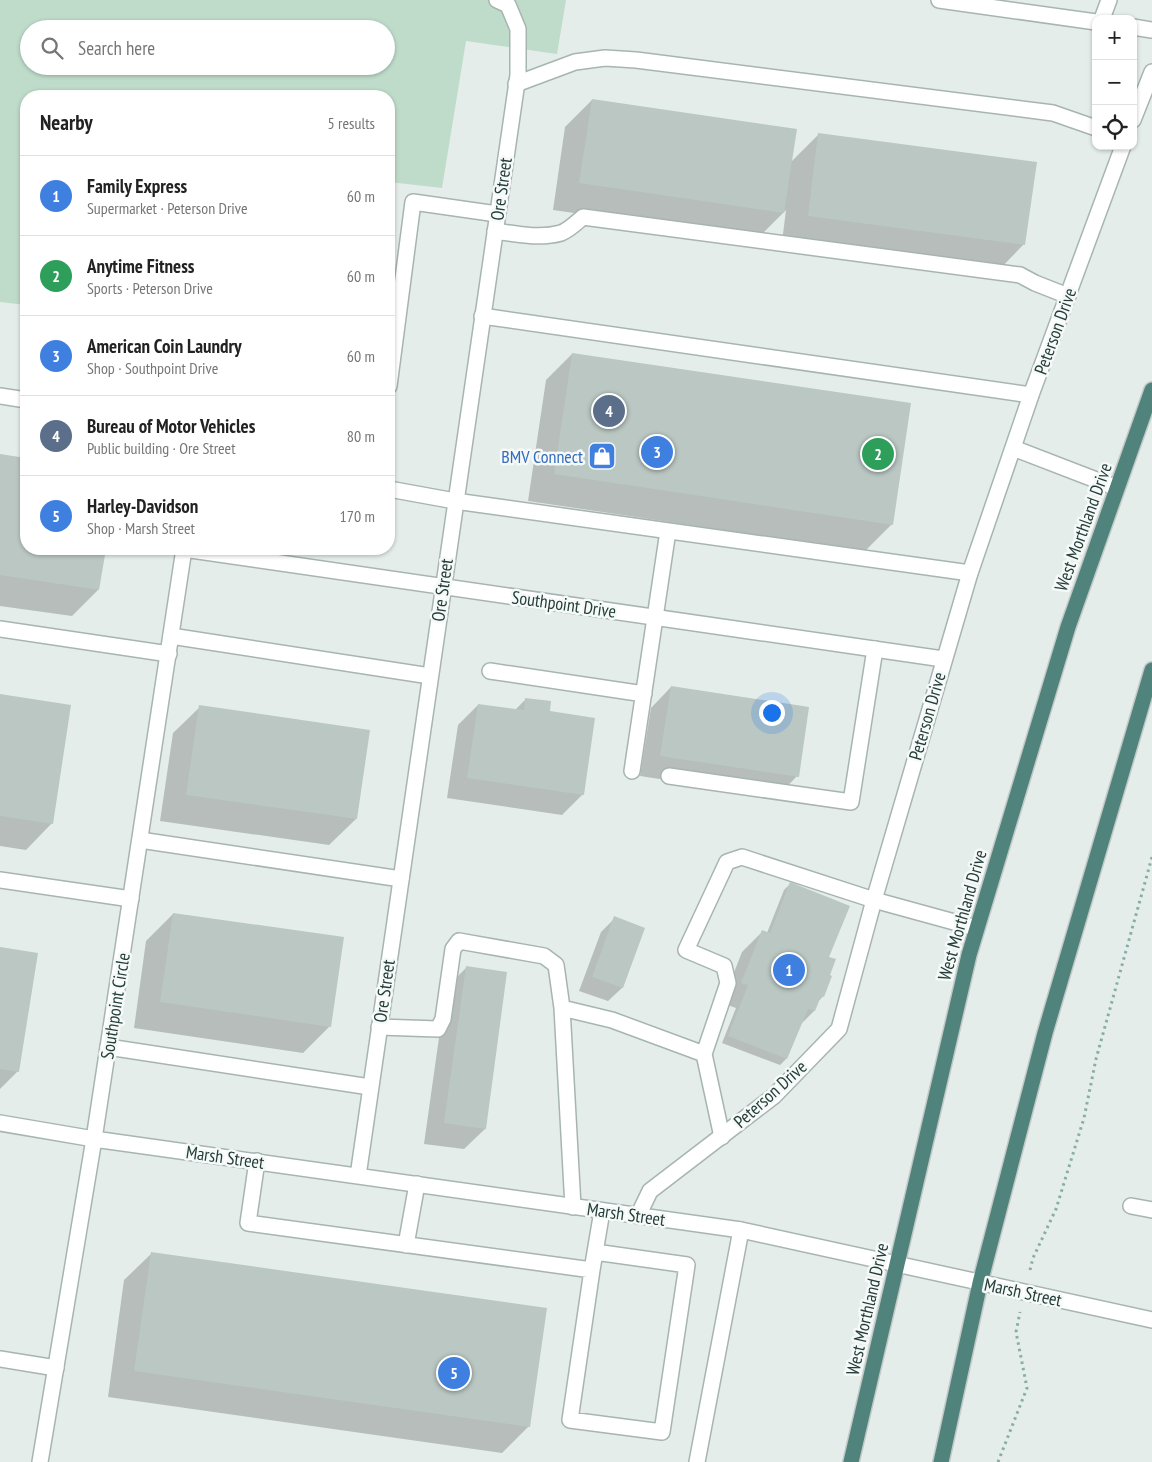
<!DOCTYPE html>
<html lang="en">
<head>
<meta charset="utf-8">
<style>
	body { margin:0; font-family:"PT Sans Narrow",sans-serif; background:#f2f2f2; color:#222 }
	.controls { position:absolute; right:15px; top:15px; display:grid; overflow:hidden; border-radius:10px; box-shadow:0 1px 4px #0004 }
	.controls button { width:45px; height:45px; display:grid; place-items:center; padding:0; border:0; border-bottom:1px solid #e0e0e0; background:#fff; color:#222; font:25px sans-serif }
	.you { position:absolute; left:771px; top:712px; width:18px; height:18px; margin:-12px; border:4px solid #fff; border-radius:50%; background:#1a73e8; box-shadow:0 0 0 8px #1a73e833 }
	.badge { display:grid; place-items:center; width:32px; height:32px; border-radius:50%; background:#7b5641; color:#fff; font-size:16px; font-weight:700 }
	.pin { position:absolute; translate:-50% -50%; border:2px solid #fff; box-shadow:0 1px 5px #0006 }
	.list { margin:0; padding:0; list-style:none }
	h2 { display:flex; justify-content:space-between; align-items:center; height:65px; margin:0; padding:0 20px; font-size:21px }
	h2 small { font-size:16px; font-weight:400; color:#767676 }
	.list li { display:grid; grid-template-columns:32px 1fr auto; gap:15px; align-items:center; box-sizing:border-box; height:80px; padding:0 20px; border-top:1px solid #e0e0e0 }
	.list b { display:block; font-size:19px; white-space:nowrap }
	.list p { margin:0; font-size:16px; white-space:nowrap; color:#767676 }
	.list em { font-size:16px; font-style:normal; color:#767676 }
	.icon { flex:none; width:28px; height:28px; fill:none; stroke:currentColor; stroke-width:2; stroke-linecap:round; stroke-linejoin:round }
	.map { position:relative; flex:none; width:1152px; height:1462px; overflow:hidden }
	.search { position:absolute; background:#fff; box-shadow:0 1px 4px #0004; left:20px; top:20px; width:375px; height:55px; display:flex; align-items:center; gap:12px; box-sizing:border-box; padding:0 18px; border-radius:28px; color:#767676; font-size:19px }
	.panel { position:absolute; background:#fff; box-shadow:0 1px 4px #0004; left:20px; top:90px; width:375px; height:465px; border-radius:20px }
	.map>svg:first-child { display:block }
</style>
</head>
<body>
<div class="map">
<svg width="1152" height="1462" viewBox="0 0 1152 1462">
	<rect width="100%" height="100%" fill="#e4edea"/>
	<path fill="#bfdcca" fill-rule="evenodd" d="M0,0H566L557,54L466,41L442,188L389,182V96H26V305L0,302ZM29,29H386V66H29Z"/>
	<path fill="#0003" d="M592,100L791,162L819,134L1024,244L998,271L782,242L786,210L757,239L553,210L565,127Z
		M572,354L892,524L865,551L528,501L546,380Z
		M0,456L26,460V549H105L98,590L72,616L0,606Z
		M671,687L797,776L777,797L640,776L651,708Z
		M0,696L52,823L26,850L0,846Z
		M526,699L583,794L562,815L447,798L458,725L478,705L515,710Z
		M200,707L356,819L329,845L160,821L173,733Z
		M790,884L828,957L823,996L818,1002L814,1011L800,1025L786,1059L780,1065L722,1043L736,1008L722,1003L742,952L762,932L767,933L784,890Z
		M173,914L330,1026L303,1053L134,1028L146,941Z
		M615,918L622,988L608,1001L579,991L601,932Z
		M0,949L18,1071L0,1089Z
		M466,968L485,1129L464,1149L424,1144L446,988Z
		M151,1254L529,1426L502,1453L108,1397L124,1280Z"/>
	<path fill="#bac7c3" d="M592,99L797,129L784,213L579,183Z
		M818,133L1037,162L1025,245L808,216Z
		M572,353L911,403L893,525L554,474Z
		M0,454L26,458V549H106L99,590L0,575Z
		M671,686L809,707L799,777L660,756Z
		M0,694L71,705L53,824L0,816Z
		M525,698L551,701L550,711L595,718L584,795L467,778L478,704L524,710Z
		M199,705L370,730L357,819L186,795Z
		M790,882L850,906L829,957L836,959L830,975L832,976L824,997L821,996L815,1011L808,1009L787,1059L728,1036L748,985L741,983L762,930L770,933Z
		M173,913L344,937L331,1027L160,1002Z
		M614,916L645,928L623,988L592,977Z
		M0,947L38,953L19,1072L0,1069Z
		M466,966L507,972L486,1129L444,1123Z
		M151,1252L547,1308L530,1427L134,1371Z"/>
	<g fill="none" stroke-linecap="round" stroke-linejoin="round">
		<g stroke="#a7b5b1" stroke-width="18">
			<path id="service" d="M939,0L1096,22
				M1102,19L1109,0
				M1133,27L1152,30
				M516,84L575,62L605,58L636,60L1053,113L1096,128
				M495,231C516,234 540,239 561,233C569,230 577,222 583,217L1020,275L1035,283L1068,296
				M482,316L1031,395
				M389,386L413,202L497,214
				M0,396L26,400
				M389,489L455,501L970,573
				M0,629L169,654
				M171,636L430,676
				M490,671L644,694
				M632,771L668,531
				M669,776L851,802L875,649
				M140,840L401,879
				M0,880L131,899
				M562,1008L612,1020L704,1054L728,983L724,966L686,950L727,862L742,857L874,900
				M379,1027L438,1029L443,1019L453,949L459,941L544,956L556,965L562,1008L573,1207
				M108,1047L370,1087
				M704,1054L722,1137
				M0,1123L94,1139
				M257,1161L248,1223L592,1270L602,1211
				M1131,1206L1152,1210
				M406,1245L417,1184
				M592,1270L570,1420L662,1432L687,1265L595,1252
				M0,1359L56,1368
				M697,1462L741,1230"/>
		</g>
		<g stroke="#a7b5b1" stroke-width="18">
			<path id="minor" d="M1133,120L1152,72
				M1013,448L1117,488
				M874,900L976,928
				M94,1139L741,1230L1152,1320
				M358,1176L518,75V29L508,5L497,0
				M638,1216L650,1191L774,1096L839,1029L874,900L970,573L1031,395L1123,146
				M40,1462L94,1139L184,549L943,659"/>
		</g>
		<g stroke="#c2c9c8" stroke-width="18">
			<path id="trunk" d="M851,1462L969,955L1068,627L1152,390
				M941,1462L980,1283L1045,1033L1152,670"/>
		</g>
		<path stroke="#87aea6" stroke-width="3" stroke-dasharray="2.5 4" stroke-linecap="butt" d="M1030,1270L1033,1258L1056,1209L1084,1118L1096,1059L1152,857
			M998,1462L1027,1388L1016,1332L1020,1312"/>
		<use href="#service" stroke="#fff" stroke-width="15"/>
		<use href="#minor" stroke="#fff" stroke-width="15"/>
		<use href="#trunk" stroke="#50837c" stroke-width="15"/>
	</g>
	<defs>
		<g id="shop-square" transform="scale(1.4375)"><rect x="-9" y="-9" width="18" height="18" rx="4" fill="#3f7fe0" stroke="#f5f9f7"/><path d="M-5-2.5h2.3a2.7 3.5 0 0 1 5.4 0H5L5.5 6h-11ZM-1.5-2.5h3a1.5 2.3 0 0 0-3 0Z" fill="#fff"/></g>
	</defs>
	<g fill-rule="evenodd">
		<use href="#shop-square" x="602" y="456"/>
	</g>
	<g text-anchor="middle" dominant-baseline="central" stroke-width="5" stroke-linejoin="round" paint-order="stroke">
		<g font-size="18" fill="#253d39" stroke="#f5f9f7">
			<text transform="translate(501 189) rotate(-82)">Ore Street</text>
			<text transform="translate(1055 331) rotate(-70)">Peterson Drive</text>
			<text transform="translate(1083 527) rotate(-70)">West Morthland Drive</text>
			<text transform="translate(442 590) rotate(-82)">Ore Street</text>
			<text transform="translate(564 604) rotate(8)">Southpoint Drive</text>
			<text transform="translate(927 716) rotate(-74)">Peterson Drive</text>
			<text transform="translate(962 915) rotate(-74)">West Morthland Drive</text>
			<text transform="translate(384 991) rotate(-82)">Ore Street</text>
			<text transform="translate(115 1006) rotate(-81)">Southpoint Circle</text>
			<text transform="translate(770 1094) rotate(-42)">Peterson Drive</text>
			<text transform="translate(225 1157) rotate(8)">Marsh Street</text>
			<text transform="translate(626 1214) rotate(8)">Marsh Street</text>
			<text transform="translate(1023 1292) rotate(12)">Marsh Street</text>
			<text transform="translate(867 1309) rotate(-77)">West Morthland Drive</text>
		</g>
		<g font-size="18" fill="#366cbe" stroke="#f5f9f7" text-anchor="end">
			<text x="583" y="456">BMV Connect</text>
		</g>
	</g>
</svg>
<div class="controls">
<button>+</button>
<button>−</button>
<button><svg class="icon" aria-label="locate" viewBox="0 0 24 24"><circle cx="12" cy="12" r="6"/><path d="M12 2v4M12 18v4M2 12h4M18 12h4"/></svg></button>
</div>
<div class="you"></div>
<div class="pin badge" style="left:789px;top:970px;background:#3f7fe0">1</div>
<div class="pin badge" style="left:878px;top:454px;background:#2e9e5b">2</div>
<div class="pin badge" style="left:657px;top:452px;background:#3f7fe0">3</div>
<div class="pin badge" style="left:609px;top:411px;background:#5c6f8a">4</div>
<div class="pin badge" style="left:454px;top:1373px;background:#3f7fe0">5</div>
<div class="search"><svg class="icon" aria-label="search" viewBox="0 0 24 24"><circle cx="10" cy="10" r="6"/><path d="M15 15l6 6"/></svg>Search here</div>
<section class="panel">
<h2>Nearby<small>5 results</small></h2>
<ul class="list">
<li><span class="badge" style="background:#3f7fe0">1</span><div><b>Family Express</b><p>Supermarket · Peterson Drive</p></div><em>60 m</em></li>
<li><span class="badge" style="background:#2e9e5b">2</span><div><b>Anytime Fitness</b><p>Sports · Peterson Drive</p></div><em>60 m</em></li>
<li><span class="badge" style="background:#3f7fe0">3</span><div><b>American Coin Laundry</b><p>Shop · Southpoint Drive</p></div><em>60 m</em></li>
<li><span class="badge" style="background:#5c6f8a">4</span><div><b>Bureau of Motor Vehicles</b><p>Public building · Ore Street</p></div><em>80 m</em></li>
<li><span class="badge" style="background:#3f7fe0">5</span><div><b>Harley-Davidson</b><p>Shop · Marsh Street</p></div><em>170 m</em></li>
</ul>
</section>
</div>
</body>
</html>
